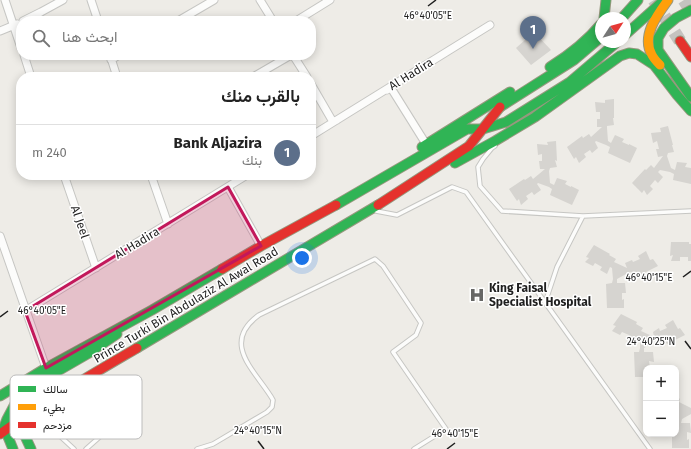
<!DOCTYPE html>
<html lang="ar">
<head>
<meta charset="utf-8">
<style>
	body { margin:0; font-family:"Fira Sans",Vazirmatn,sans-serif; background:#f6f6f6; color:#222; direction:rtl }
	.controls { position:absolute; right:12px; bottom:12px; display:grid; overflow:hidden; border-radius:8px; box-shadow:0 2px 10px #0003 }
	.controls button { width:36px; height:36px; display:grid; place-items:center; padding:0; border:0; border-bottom:1px solid #e0e0e0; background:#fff; color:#222; font:20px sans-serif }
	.compass { position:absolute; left:595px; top:12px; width:36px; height:36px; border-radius:50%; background:#fff; box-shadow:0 2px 10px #0003; rotate:54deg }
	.you { position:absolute; left:302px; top:258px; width:14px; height:14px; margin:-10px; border:3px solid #fff; border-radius:50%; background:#1a73e8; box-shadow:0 0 0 6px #1a73e833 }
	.badge { display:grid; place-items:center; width:26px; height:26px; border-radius:50%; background:#0f766e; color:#fff; font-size:13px; font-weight:700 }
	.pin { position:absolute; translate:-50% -33px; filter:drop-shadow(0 1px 2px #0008) }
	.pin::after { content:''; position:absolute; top:21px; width:14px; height:12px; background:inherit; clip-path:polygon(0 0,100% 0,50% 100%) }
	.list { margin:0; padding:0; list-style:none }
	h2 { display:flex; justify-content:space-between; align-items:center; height:52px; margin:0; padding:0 16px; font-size:17px }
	h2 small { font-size:13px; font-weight:400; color:#767676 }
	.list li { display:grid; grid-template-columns:26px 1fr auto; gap:12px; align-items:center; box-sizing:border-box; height:56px; padding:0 16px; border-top:1px solid #e0e0e0 }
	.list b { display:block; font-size:15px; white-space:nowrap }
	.list p { margin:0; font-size:13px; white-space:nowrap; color:#767676 }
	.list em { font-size:13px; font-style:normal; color:#767676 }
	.icon { flex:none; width:22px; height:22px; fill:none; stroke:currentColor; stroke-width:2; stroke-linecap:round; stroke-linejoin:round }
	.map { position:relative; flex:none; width:691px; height:449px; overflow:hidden; direction:ltr }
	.search { position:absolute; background:#fff; box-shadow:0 2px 10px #0003; left:16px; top:16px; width:300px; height:44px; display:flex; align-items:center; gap:10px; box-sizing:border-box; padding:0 14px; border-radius:16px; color:#767676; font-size:15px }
	.panel { position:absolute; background:#fff; box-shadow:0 2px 10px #0003; left:16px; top:72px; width:300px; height:108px; border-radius:16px; direction:rtl }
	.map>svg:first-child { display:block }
</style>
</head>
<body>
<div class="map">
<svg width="691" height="449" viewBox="0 0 691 449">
	<rect width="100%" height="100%" fill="#eeece7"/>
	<path fill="#d6d4d0" d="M534,32L551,50L531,65L516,48Z
		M614,99V118H613L614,125L607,126V128L608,141L611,143L615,135L624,139L622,142L629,145V144L637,148L630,163L608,153L610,147L606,145L596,141L595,142L598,148L592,153L590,150L584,154L586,157L579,163L576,157L574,159L567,147L582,136L583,138L589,134L591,137L602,127H597V119H600V112H596L595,102L605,103V100Z
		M668,126L673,145H672L674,152L668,153L667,156L671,168L675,170L677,162L687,163L685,167L691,168V184L673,180L674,174L670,172L660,170L658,172L663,177L658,183L655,180L650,186L653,189L647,195L644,190L642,193L632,183L645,169L646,170L651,165L654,168L663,156L658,157L656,149H659L657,141L653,143L651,133L661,132L660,128Z
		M556,141L557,161L555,160L557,167L550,168L549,171L550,183L554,185L557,178L567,181L565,184L571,187V186L579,190L572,205L550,195L552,189L549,187L538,183L537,184L541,190L534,195L532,192L526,196L528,199L521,205L519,199L517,201L509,189L524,179L525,180L531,176L533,179L545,169H540L539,161H542V154L538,155L537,144L548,145L547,142Z
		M671,242H689V244H691V261H688V257H680V261H671L673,255L670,256Z
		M594,245L610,254L609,255L616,259L614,262L627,268L625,263L632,260L633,262L640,259L638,256L646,251L650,260L653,259L658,266L640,275V274L634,278L631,272L628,273L617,279V283H625L626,293H622V300L624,299V308H607L606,284L612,283L613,279L612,268L610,267L607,274L600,270L602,267L595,263L593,266L585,262L589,258L586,257Z
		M621,314L637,322L636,324L643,328L641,331L654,337L653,332L659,328L660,331L667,328L665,325L673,320L678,329L680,328L685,335L667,344V343L661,347L658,341H655L644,348V352H653L654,362L649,361L650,368H646V377H635L634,352H639L640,348V337L638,336L634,342L627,338L629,335L622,332L620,335L612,331L616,326L613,325Z
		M676,396L680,399L679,402L691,408V414L682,419L681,423H690L691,433L687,432V440L689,439V448H672V434H676V423H677L678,419L677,408H676Z"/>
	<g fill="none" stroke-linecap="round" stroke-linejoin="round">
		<path stroke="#c5c3bf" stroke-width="13" stroke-dasharray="13 6" stroke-linecap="butt" d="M654,0L680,41
			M684,0L691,11"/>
		<g stroke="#c6c6c3" stroke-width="5.5">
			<path id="lane" d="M495,146L492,148L483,159L478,167L480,186L502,211L583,216L691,211
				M376,211L397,215L452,187L466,192L650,449
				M545,303L557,267L583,216
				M34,412L74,449
				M86,449L112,426
				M197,449L213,444L267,412L272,407L273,400C257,372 219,344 259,315L375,259L383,266L421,323L416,335L393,352L446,429L414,449"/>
		</g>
		<g stroke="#c6c6c3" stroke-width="9">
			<path id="street" d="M5,0L21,48
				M91,0L98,21
				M260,0L273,21
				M23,21L41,12L63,0
				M178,21L214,0
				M296,21L330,0
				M0,31L17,24
				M24,55L31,77
				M110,55L117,77
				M293,55L307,77
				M111,60L119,55
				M253,77L291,55
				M311,84L333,122L337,120
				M387,90L391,88L426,144
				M311,136L490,25
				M64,175L96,268
				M151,175L168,224
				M228,187L261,246
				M0,236L46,368
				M25,311L247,175"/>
		</g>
		<g stroke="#96987e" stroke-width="11">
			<path id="fast" d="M691,10L676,18L664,28L658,38V50L691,97
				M604,18L606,0
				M622,18L638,0
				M625,35L662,2
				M550,67C569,55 587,41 601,24
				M500,107L574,60L601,37
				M422,147L510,92
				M455,163L495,141L535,117L620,56L629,53L637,54L654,65L677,95L691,111
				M336,205L467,129H483L506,122L570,82L617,42
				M137,348L378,205
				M0,396L46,368L152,310L222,269
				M11,420L18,421L31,449
				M13,449L4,427L7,419L16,402L37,383L89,353L117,334"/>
		</g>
		<g stroke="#96987e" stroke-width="11">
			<path id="slow" d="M660,65C657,62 654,59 652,55C641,36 657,15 668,0"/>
		</g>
		<g stroke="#96987e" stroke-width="11">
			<path id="jam" d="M680,41L691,57
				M378,205L469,146L500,107
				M222,269L261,246L336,205
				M0,434C44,402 91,375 137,348"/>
		</g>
		<use href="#lane" stroke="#fcfcfb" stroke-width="3.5"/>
		<use href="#street" stroke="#fcfcfb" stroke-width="7"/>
		<use href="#fast" stroke="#30b455" stroke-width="9"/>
		<use href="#slow" stroke="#ff9f0a" stroke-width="9"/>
		<use href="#jam" stroke="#e5322d" stroke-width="9"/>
	</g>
	<path fill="#c2185b" fill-opacity="0.2" stroke="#c2185b" stroke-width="3" stroke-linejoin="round" d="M228,187L261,246L46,368L25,311Z"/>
	<path fill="none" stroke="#1f1f1f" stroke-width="1.5" d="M428,6L436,0M683,277L691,271M0,317L8,311M685,341L691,349M258,441L264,449M447,449L455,443"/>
	<defs>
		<g id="hospital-bare" transform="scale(1.2)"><path d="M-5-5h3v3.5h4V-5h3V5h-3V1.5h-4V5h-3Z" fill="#676765" stroke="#fff" stroke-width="2.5" paint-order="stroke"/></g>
	</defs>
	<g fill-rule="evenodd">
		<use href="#hospital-bare" x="477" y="295"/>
	</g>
	<g text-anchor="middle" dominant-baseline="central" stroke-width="3" stroke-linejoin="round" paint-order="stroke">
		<g font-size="12" fill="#1f1f1f" stroke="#fff">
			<text transform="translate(411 74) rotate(-32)">Al Hadira</text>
			<text transform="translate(80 222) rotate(71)">Al Jeel</text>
			<text transform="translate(137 243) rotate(-31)">Al Hadira</text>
			<text transform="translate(186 305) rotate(-31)">Prince Turki Bin Abdulaziz Al Awal Road</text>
		</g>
		<g font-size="12" font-weight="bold" fill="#1f1f1f" stroke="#fff" text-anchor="start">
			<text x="489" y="288">King Faisal<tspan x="489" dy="14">Specialist Hospital</tspan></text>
		</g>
	</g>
	<rect x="10" y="375" width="132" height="64" rx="6" fill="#fff" stroke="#bcbcbc" stroke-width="1"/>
	<rect x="18" y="386" width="18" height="6" fill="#30b455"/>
	<rect x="18" y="404" width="18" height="6" fill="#ff9f0a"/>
	<rect x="18" y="422" width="18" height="6" fill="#e5322d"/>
	<g font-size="11" fill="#1f1f1f">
		<text x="43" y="393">سالك</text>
		<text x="43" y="411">بطيء</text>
		<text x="43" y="429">مزدحم</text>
	</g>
	<g font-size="10" text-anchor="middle" fill="#1f1f1f" stroke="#fff" stroke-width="3" stroke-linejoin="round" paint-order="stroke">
		<text x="428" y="19">46°40'05"E</text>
		<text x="649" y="281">46°40'15"E</text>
		<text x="42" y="314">46°40'05"E</text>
		<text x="651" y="345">24°40'25"N</text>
		<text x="258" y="434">24°40'15"N</text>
		<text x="455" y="437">46°40'15"E</text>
	</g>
</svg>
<div class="controls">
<button>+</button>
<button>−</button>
</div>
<svg class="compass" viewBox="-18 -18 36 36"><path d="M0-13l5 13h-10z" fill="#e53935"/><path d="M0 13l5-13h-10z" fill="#767676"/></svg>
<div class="you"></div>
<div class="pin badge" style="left:533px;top:49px;background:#5c6f8a">1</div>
<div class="search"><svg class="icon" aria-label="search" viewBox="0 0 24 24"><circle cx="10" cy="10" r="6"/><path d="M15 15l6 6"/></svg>ابحث هنا</div>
<section class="panel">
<h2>بالقرب منك<small></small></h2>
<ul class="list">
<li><span class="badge" style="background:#5c6f8a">1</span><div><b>Bank Aljazira</b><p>بنك</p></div><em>240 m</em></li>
</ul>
</section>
</div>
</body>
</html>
